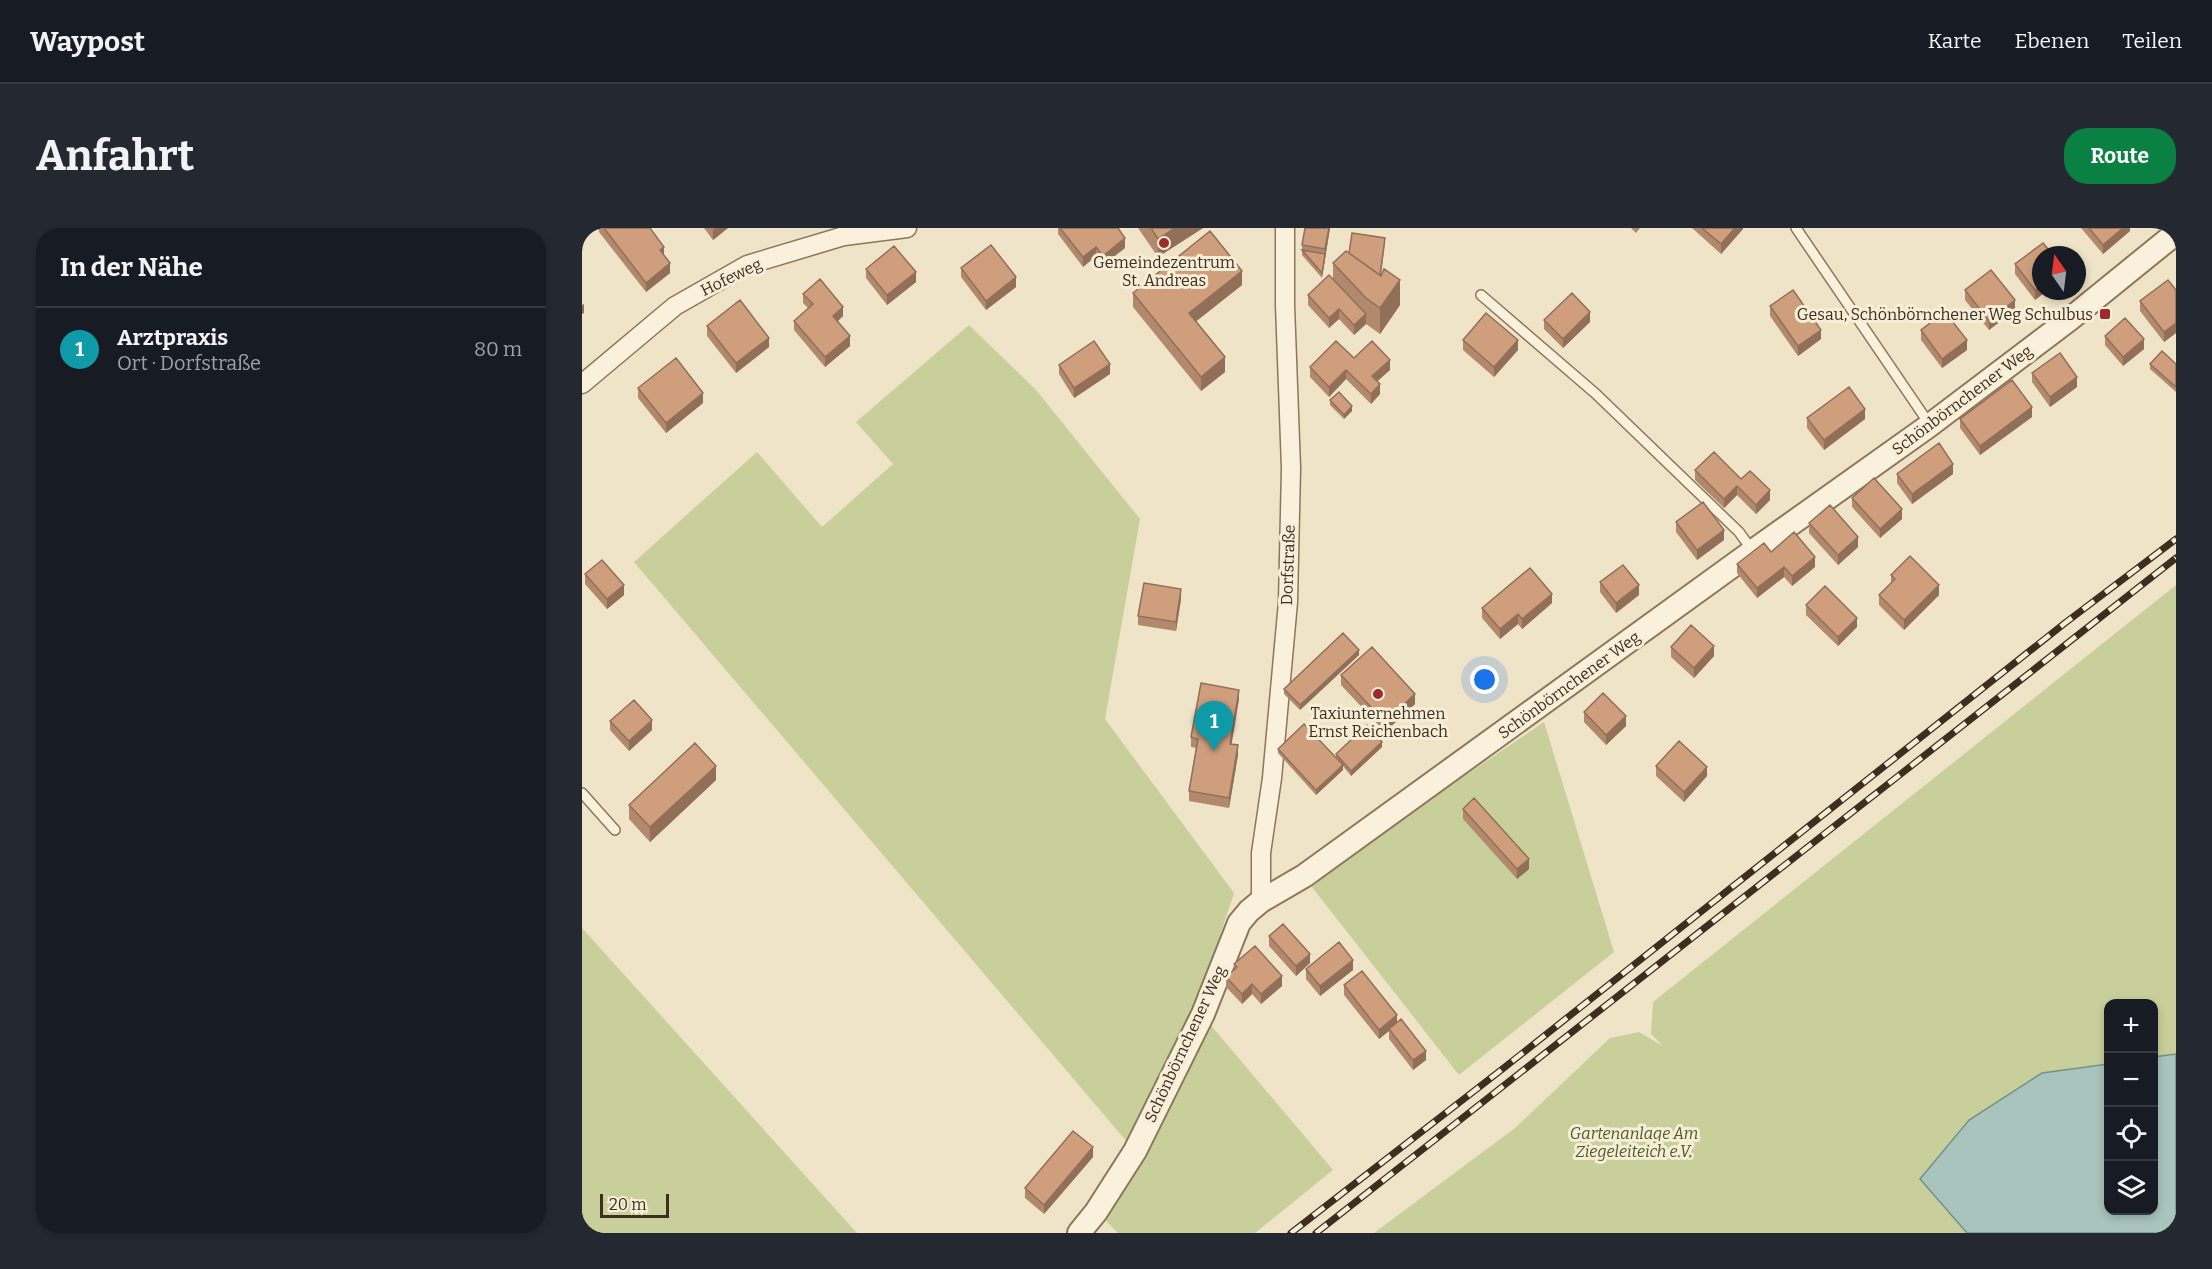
<!DOCTYPE html>
<html lang="de">
<head>
<meta charset="utf-8">
<style>
	body { margin:0; font-family:Bitter,serif; background:#242831; color:#f1f3f6 }
	.controls { position:absolute; right:18px; bottom:18px; display:grid; overflow:hidden; border-radius:12px; box-shadow:0 3px 9px #0003 }
	.controls button { width:54px; height:54px; display:grid; place-items:center; padding:0; border:0; border-bottom:2px solid #363941; background:#171b24; color:#f1f3f6; font:30px sans-serif }
	.compass { position:absolute; left:1450px; top:18px; width:54px; height:54px; border-radius:50%; background:#171b24; box-shadow:0 3px 9px #0003; rotate:346deg }
	.scale { position:absolute; left:18px; bottom:15px; width:69px; box-sizing:border-box; padding-left:6px; border:3px solid #3d2e20; border-top:0; font-size:16px; line-height:21px; white-space:nowrap; color:#3d2e20; -webkit-text-stroke:4px #f7eed8; paint-order:stroke }
	.you { position:absolute; left:903px; top:452px; width:21px; height:21px; margin:-15px; border:4px solid #fff; border-radius:50%; background:#1a73e8; box-shadow:0 0 0 9px #1a73e833 }
	.badge { display:grid; place-items:center; width:39px; height:39px; border-radius:50%; background:#0b8043; color:#fff; font-size:20px; font-weight:700 }
	.pin { position:absolute; translate:-50% -50px; filter:drop-shadow(0 2px 3px #0008) }
	.pin::after { content:''; position:absolute; top:32px; width:21px; height:18px; background:inherit; clip-path:polygon(0 0,100% 0,50% 100%) }
	.list { margin:0; padding:0; list-style:none }
	h2 { display:flex; justify-content:space-between; align-items:center; height:78px; margin:0; padding:0 24px; font-size:26px }
	h2 small { font-size:20px; font-weight:400; color:#9ea1a6 }
	.list li { display:grid; grid-template-columns:39px 1fr auto; gap:18px; align-items:center; box-sizing:border-box; height:84px; padding:0 24px; border-top:2px solid #363941 }
	.list b { display:block; font-size:22px; white-space:nowrap }
	.list p { margin:0; font-size:20px; white-space:nowrap; color:#9ea1a6 }
	.list em { font-size:20px; font-style:normal; color:#9ea1a6 }
	.icon { flex:none; width:33px; height:33px; fill:none; stroke:currentColor; stroke-width:2; stroke-linecap:round; stroke-linejoin:round }
	.map { position:relative; flex:none; width:1594px; height:1005px; overflow:hidden; border-radius:24px }
	header { display:flex; align-items:center; gap:36px; box-sizing:border-box; height:84px; padding:0 30px; background:#171b24; border-bottom:2px solid #363941 }
	header strong { font-size:28px }
	nav { display:flex; gap:33px; margin-inline-start:auto; font-size:21px }
	.intro { display:flex; align-items:center; justify-content:space-between; box-sizing:border-box; height:144px; padding:0 36px }
	h1 { margin:0; font-size:42px }
	.button { padding:15px 27px; border-radius:24px; background:#0b8043; color:#fff; font-size:21px; font-weight:700 }
	main { display:flex; gap:36px; padding:0 36px }
	aside { flex:1; background:#171b24; border-radius:24px; box-shadow:0 3px 9px #0003 }
	.map>svg:first-child { display:block }
</style>
</head>
<body>
<header>
<strong>Waypost</strong>
<nav><a>Karte</a><a>Ebenen</a><a>Teilen</a></nav>
</header>
<div class="intro"><h1>Anfahrt</h1><a class="button">Route</a></div>
<main>
<aside>
<h2>In der Nähe<small></small></h2>
<ul class="list">
<li><span class="badge" style="background:#0f9aa8">1</span><div><b>Arztpraxis</b><p>Ort · Dorfstraße</p></div><em>80 m</em></li>
</ul>
</aside>
<div class="map">
<svg width="1594" height="1005" viewBox="0 0 1594 1005">
	<rect width="100%" height="100%" fill="#f0e4c8"/>
	<path fill="#c9cf9b" d="M387,97L454,162L558,291L523,491L652,665L614,779L546,915L52,334L175,224L240,299L311,236L274,194Z
		M1594,357V826L1572,829V776H1526V836L1460,845L1338,951L1385,1005H792L933,900L1028,810L1057,804L1081,818L1069,806L1071,774Z
		M962,494L1032,724L877,847L726,654Z
		M0,700L275,1005H0Z
		M627,795L751,942L673,1005H536L521,990Z"/>
	<path fill="#a9c4bc" stroke="#6f938a" stroke-width="1.5" d="M1594,826V1005H1385L1338,951L1387,892L1460,845L1526,836V982H1572V829Z"/>
	<g fill="none" stroke-linecap="round" stroke-linejoin="round">
		<g stroke="#8d765c" stroke-width="12">
			<path id="service" d="M1214,0L1348,197
				M899,67L1014,166L1157,304L1170,322
				M0,565L33,602"/>
		</g>
		<g stroke="#8d765c" stroke-width="21">
			<path id="minor" d="M0,156L93,78L165,37L262,8L325,0
				M679,673V625L690,550L706,374L709,240L703,77V0"/>
		</g>
		<g stroke="#8d765c" stroke-width="26">
			<path id="tertiary" d="M497,1005L514,984L553,923L621,786L657,695L667,683L679,673L722,648L1171,323L1348,197L1488,91L1594,5"/>
		</g>
		<use href="#service" stroke="#faf1dc" stroke-width="9"/>
		<use href="#minor" stroke="#faf1dc" stroke-width="18"/>
		<use href="#tertiary" stroke="#faf1dc" stroke-width="22"/>
		<g stroke="#3d2e20" stroke-width="7">
			<path id="rail" d="M709,1005L923,839L1483,395L1594,311
				M734,1005L1594,330"/>
		</g>
		<use href="#rail" stroke="#f7eed8" stroke-width="4.5" stroke-dasharray="14" stroke-linecap="butt"/>
	</g>
	<path fill="#b2896c" d="M17,0H68L82,28L88,45L64,64L17,4Z
		M122,0H146L131,12Z
		M476,0H536L543,20L521,37L514,28L501,39L476,6Z
		M556,0H621L576,29Z
		M723,0H748L740,50L720,27V17Z
		M1049,0H1058L1054,5Z
		M1110,0H1161V1L1139,26Z
		M1499,0H1548V3L1521,26Z
		M803,15L799,48L818,77L798,106L784,96L772,107L757,91L747,100L726,77V67L751,51V35L767,25Z
		M1461,15L1453,72L1433,46V36Z
		M379,40L434,59L404,82L379,49Z
		M284,41L334,54L305,77L284,50Z
		M660,57L614,93L643,144L619,163L551,79V65Z
		M1383,62L1433,82L1407,102L1383,72Z
		M1594,62V105L1582,114L1558,83V73Z
		M221,66L261,88L255,93L268,118L243,139L212,102V93L226,80L221,75Z
		M1188,78L1239,111L1216,128L1188,88Z
		M962,92L1008,94L981,120L962,101Z
		M125,98L187,119L154,145L125,108Z
		M1339,102L1385,122L1360,140L1339,112Z
		M1523,108L1562,121L1541,138L1523,117Z
		M881,112L936,122L912,149L881,122Z
		M772,130L808,142L795,153L798,166L789,176L764,151L747,169L728,149V139Z
		M1568,136H1594V164L1568,141Z
		M477,137L528,146L492,170L477,146Z
		M1450,145L1495,159L1468,179L1450,154Z
		M56,160L121,175L84,205L56,170Z
		M748,172L770,183L762,191L748,177Z
		M1450,189L1398,227L1378,200V191Z
		M1225,190L1283,191L1242,222L1225,200Z
		M1113,242L1159,251L1188,272L1174,286L1155,267L1142,280L1113,252Z
		M1315,246H1371L1330,276L1315,255Z
		M1270,270L1320,291L1298,310L1270,279Z
		M1094,294L1142,312L1115,332L1094,304Z
		M1227,295L1276,319L1256,337L1227,305Z
		M1189,324L1233,339L1210,358L1202,349L1175,370L1155,345V336Z
		M3,346L42,367L25,381L3,356Z
		M1309,347L1357,367L1322,402L1297,377V367L1309,356Z
		M1018,354L1057,367L1034,385L1018,364Z
		M599,371L594,403L556,397V388Z
		M970,375L940,401L936,396L918,411L900,390V380Z
		M1224,377L1275,399L1256,418L1224,387Z
		M1089,419L1132,428L1112,450L1089,429Z
		M777,427L718,482L702,466V461Z
		M759,447L833,476L803,504L759,457Z
		M657,471L649,516L656,527L647,580L607,573V563L614,520L609,519V509Z
		M1002,484L1044,498L1024,517L1002,494Z
		M28,493L70,502L47,523L28,502Z
		M800,519L769,548L761,538V542L734,567L696,525V521L754,530V526Z
		M1074,538L1125,548L1102,574L1074,548Z
		M134,552L68,614L47,591V577Z
		M881,581L947,641L935,651L881,591Z
		M687,708L728,735L714,748L687,718Z
		M652,736L700,758L679,776L670,766L660,776L644,759V749L652,742Z
		M724,741L771,742L738,768L724,751Z
		M762,757L815,795L844,832L831,842L807,811V803L797,811L762,767Z
		M511,929L462,986L443,970V960Z"/>
	<path fill="#916f58" d="M134,0H146L131,12V2Z
		M593,0H621L576,29V11Z
		M747,0H748L740,50L743,21Z
		M1153,0H1161V1L1139,26V16Z
		M1541,0H1548V3L1521,26V17Z
		M543,10V20L521,37V28Z
		M82,19V29L78,22Z
		M514,19V28L501,39V29Z
		M88,35V45L64,64V55Z
		M660,43V57L607,99V85Z
		M334,44V54L305,77V67Z
		M434,49V59L404,82V73Z
		M818,52V77L798,106V80Z
		M1459,58V63H1465L1453,72V62Z
		M1433,72V82L1407,102V93Z
		M2,76V85L0,86V77Z
		M261,79V88L251,98V88Z
		M757,81V91L747,100V90Z
		M1008,84V94L981,120V111Z
		M784,86V96L772,107V97Z
		M1594,95V105L1582,114V104Z
		M1239,102V111L1216,128V118Z
		M268,108V118L243,139V129Z
		M187,110V119L154,145V135Z
		M1562,111V121L1541,138V129Z
		M936,112V122L912,149V139Z
		M1385,112V122L1360,140V131Z
		M643,129V144L619,163V149Z
		M808,132V142L790,158V148Z
		M528,136V146L492,170V160Z
		M764,142V151L747,169V159Z
		M1495,149V159L1468,179V169Z
		M798,156V166L789,176V166Z
		M121,165V175L84,205V195Z
		M770,178V183L762,191V187Z
		M1450,179V189L1398,227V218Z
		M1283,181V191L1242,222V212Z
		M1371,236V246L1330,276V266Z
		M1155,258V267L1142,280V271Z
		M1188,262V272L1174,286V277Z
		M1320,281V291L1298,310V301Z
		M1142,302V312L1115,332V322Z
		M1276,309V319L1256,337V327Z
		M1233,329V339L1210,358V348Z
		M1202,339V349L1175,370V360Z
		M42,357V367L25,381V371Z
		M1057,357V367L1034,385V375Z
		M1357,357V367L1322,402V392Z
		M599,361V371L594,403V394Z
		M970,366V375L940,401V391Z
		M936,386V396L918,411V401Z
		M1275,390V399L1256,418V409Z
		M1132,418V428L1112,450V440Z
		M777,422V427L718,482V477Z
		M657,462V471L648,526V516Z
		M833,466V476L803,504V494Z
		M1044,488V498L1024,517V507Z
		M70,492V502L47,523V513Z
		M800,514V519L769,548V543Z
		M656,517V527L647,580V570Z
		M761,537V542L734,567V562Z
		M134,538V552L68,614V599Z
		M1125,539V548L1102,574V564Z
		M947,631V641L935,651V641Z
		M728,726V735L714,748V738Z
		M771,732V742L738,768V758Z
		M700,748V758L679,776V766Z
		M670,756V766L660,776V766Z
		M815,787V797L807,801V803L797,811V802Z
		M844,823V832L831,842V832Z
		M511,919V929L462,986V977Z"/>
	<path fill="#cf9f7d" stroke="#916f58" stroke-width="1.5" d="M22,0H68L82,19L78,22L88,35L64,55Z
		M478,0H536L543,10L521,28L514,19L501,29Z
		M569,0H593L576,11Z
		M723,0H747L743,21L720,17Z
		M1120,0H1153L1139,16Z
		M1507,0H1541L1521,17Z
		M628,3L660,43L607,85L643,129L619,149L551,65Z
		M770,5L803,10L798,47L767,25Z
		M1461,15L1471,27H1459V58L1453,62L1433,36Z
		M409,17L434,49L404,73L379,40Z
		M312,18L334,44L305,67L284,41Z
		M720,22L743,26L740,45Z
		M764,23L799,48L802,41L818,52L798,80L784,70L751,35Z
		M1409,42L1433,72L1407,93L1383,62Z
		M747,47L784,86L772,97L757,81L747,90L726,67Z
		M238,51L261,79L251,88L268,108L243,129L212,93L231,76L221,66Z
		M1586,52L1594,62V95L1582,104L1558,73Z
		M1211,62L1239,102L1216,118L1188,78Z
		M990,65L1008,84L981,111L962,92Z
		M158,72L187,110L154,135L125,98Z
		M1363,84L1385,112L1360,131L1339,102Z
		M904,85L936,112L912,139L881,112Z
		M1543,90L1562,111L1541,129L1523,108Z
		M512,113L528,136L492,160L477,137Z
		M754,113L772,130L790,113L808,132L790,148L798,156L789,166L764,142L747,159L728,139Z
		M1580,123L1594,136V159L1568,136Z
		M1478,125L1495,149L1468,169L1450,145Z
		M94,130L121,165L84,195L56,160Z
		M1430,152L1450,179L1398,218L1378,191Z
		M1267,159L1283,181L1242,212L1225,190Z
		M757,164L770,178L762,187L748,172Z
		M1357,215L1371,236L1330,266L1315,246Z
		M1132,224L1159,251L1168,243L1188,262L1174,277L1155,258L1142,271L1113,242Z
		M1292,250L1320,281L1298,301L1270,270Z
		M1121,274L1142,302L1115,322L1094,294Z
		M1248,277L1276,309L1256,327L1227,295Z
		M1212,304L1233,329L1210,348L1202,339L1175,360L1155,336L1182,315L1189,324Z
		M1328,328L1357,357L1322,392L1297,367L1313,351L1309,347Z
		M20,332L42,357L25,371L3,346Z
		M1041,337L1057,357L1034,375L1018,354Z
		M948,340L970,366L940,391L936,386L918,401L900,380Z
		M562,355L599,361L594,394L556,388Z
		M1243,358L1275,390L1256,409L1224,377Z
		M1109,397L1132,418L1112,440L1089,419Z
		M761,405L777,422L718,477L702,461Z
		M790,419L833,466L803,494L759,447Z
		M619,455L657,462L648,516L656,517L647,570L607,563L616,511L609,509Z
		M1021,465L1044,488L1024,507L1002,484Z
		M52,472L70,492L47,513L28,493Z
		M722,496L761,537L734,562L696,521Z
		M785,497L800,514L769,543L754,526Z
		M1097,513L1125,539L1102,564L1074,538Z
		M113,515L134,538L68,599L47,577Z
		M892,570L947,631L935,641L881,581Z
		M701,696L728,726L714,738L687,708Z
		M757,714L771,732L738,758L724,741Z
		M673,718L700,748L679,766L670,756L660,766L644,749L655,739L652,736Z
		M780,743L815,787L797,802L762,757Z
		M819,791L844,823L831,832L807,801Z
		M491,903L511,919L462,977L443,960Z"/>
	<g fill="#9e2a2b" stroke="#f7eed8" stroke-width="2">
		<circle cx="582" cy="15" r="6"/>
		<rect x="1517" y="80" width="12" height="12" rx="3"/>
		<circle cx="796" cy="466" r="6"/>
	</g>
	<g text-anchor="middle" dominant-baseline="central" stroke-width="6" stroke-linejoin="round" paint-order="stroke">
		<g font-size="16" fill="#3d2e20" stroke="#f7eed8">
			<text x="582" y="34">Gemeindezentrum<tspan x="582" dy="18">St. Andreas</tspan></text>
			<text x="1511" y="86" text-anchor="end">Gesau, Schönbörnchener Weg Schulbus</text>
			<text x="796" y="485">Taxiunternehmen<tspan x="796" dy="18">Ernst Reichenbach</tspan></text>
		</g>
		<g font-size="16" fill="#3d2e20" stroke="#f7eed8">
			<text transform="translate(149 49) rotate(-26)">Hofeweg</text>
			<text transform="translate(1380 172) rotate(-37)">Schönbörnchener Weg</text>
			<text transform="translate(706 337) rotate(-88)">Dorfstraße</text>
			<text transform="translate(987 457) rotate(-36)">Schönbörnchener Weg</text>
			<text transform="translate(603 816) rotate(-65)">Schönbörnchener Weg</text>
		</g>
		<g font-size="16" font-style="italic" fill="#4d5a26" stroke="#f7eed8">
			<text x="1052" y="905">Gartenanlage Am<tspan x="1052" dy="18">Ziegeleiteich e.V.</tspan></text>
		</g>
	</g>
</svg>
<div class="controls">
<button>+</button>
<button>−</button>
<button><svg class="icon" aria-label="locate" viewBox="0 0 24 24"><circle cx="12" cy="12" r="6"/><path d="M12 2v4M12 18v4M2 12h4M18 12h4"/></svg></button>
<button><svg class="icon" aria-label="layers" viewBox="0 0 24 24"><path d="M12 4l9 5-9 5-9-5zM3 14l9 5 9-5"/></svg></button>
</div>
<svg class="compass" viewBox="-18 -18 36 36"><path d="M0-13l5 13h-10z" fill="#e53935"/><path d="M0 13l5-13h-10z" fill="#9ea1a6"/></svg>
<div class="scale">20 m</div>
<div class="you"></div>
<div class="pin badge" style="left:632px;top:523px;background:#0f9aa8">1</div>
</div>
</main>
</body>
</html>
